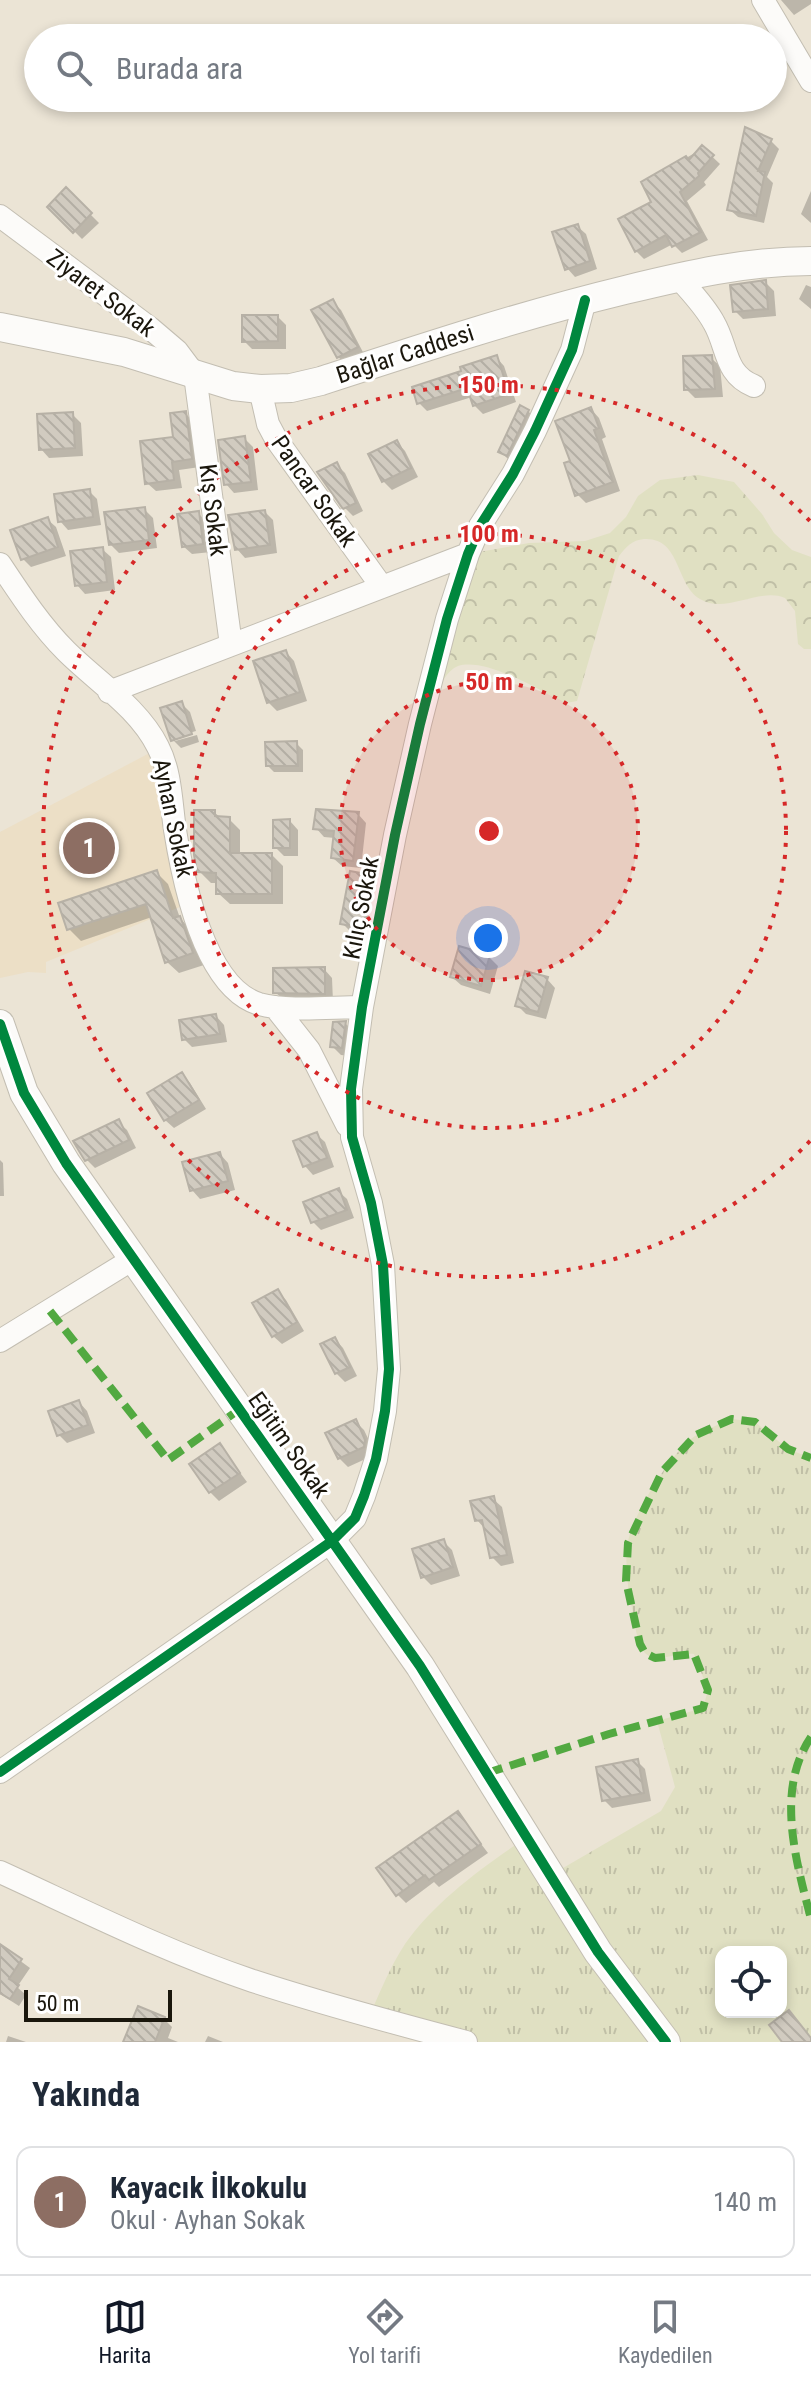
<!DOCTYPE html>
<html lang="tr">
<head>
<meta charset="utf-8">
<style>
	body { margin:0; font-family:"Roboto Condensed",sans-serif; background:#f2f2f3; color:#1f2937 }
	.controls { position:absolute; right:24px; bottom:24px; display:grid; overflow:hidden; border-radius:16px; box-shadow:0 4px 12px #0003 }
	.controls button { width:72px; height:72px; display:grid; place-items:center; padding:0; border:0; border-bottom:2px solid #e0e1e3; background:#fff; color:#1f2937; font:40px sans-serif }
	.scale { position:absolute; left:24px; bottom:20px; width:148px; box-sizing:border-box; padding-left:8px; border:4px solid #1a160c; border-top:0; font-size:22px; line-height:28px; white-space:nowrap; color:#1a160c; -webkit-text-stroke:6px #fff; paint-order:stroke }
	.you { position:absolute; left:488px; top:938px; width:28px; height:28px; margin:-20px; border:6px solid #fff; border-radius:50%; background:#1a73e8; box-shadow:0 0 0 12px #1a73e833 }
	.badge { display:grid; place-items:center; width:52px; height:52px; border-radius:50%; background:#111827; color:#fff; font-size:26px; font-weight:700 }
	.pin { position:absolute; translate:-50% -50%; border:4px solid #fff; box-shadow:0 2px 8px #0006 }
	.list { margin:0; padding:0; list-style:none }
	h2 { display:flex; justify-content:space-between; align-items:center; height:104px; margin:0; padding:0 32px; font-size:34px }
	h2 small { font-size:26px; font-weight:400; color:#747a83 }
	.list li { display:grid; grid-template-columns:52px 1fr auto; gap:24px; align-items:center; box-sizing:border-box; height:112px; margin:0 16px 16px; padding:0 16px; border:2px solid #e0e1e3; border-radius:16px }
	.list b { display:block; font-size:30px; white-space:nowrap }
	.list p { margin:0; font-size:26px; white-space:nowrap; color:#747a83 }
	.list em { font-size:26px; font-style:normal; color:#747a83 }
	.icon { flex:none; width:44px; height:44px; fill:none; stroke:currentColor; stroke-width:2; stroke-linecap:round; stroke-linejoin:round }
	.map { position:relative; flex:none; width:811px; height:2042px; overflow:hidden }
	.search { position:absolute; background:#fff; box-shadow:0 4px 12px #0003; left:24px; right:24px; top:24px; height:88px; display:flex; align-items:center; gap:20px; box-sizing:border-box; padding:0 28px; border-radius:44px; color:#747a83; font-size:30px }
	.sheet { height:232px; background:#fff }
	nav { display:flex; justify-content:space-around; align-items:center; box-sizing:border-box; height:112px; border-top:2px solid #e0e1e3; background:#fff; font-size:22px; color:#747a83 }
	nav a { display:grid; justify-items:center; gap:4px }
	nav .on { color:#111827 }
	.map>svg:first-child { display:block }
</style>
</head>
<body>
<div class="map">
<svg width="811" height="2042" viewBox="0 0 811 2042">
	<defs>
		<pattern id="grass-tufts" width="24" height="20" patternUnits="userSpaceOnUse" patternTransform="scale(2)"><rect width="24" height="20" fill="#e0e0c2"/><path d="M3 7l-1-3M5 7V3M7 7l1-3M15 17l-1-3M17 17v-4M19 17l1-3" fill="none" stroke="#c0bfa6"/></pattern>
		<pattern id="forest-crowns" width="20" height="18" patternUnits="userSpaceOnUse" patternTransform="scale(2)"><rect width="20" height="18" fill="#e0e0c2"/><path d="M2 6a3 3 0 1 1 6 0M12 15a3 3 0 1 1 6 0" fill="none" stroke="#c0bfa6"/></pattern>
		<pattern id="building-back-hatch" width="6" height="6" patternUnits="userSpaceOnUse" patternTransform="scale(2)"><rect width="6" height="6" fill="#d1cbc0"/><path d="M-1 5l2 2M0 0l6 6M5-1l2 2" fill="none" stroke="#b3aea4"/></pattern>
	</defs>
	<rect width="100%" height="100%" fill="#ebe4d5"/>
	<path fill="#ecdfc6" d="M159,748L192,902L46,962V973L28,972L0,978V832Z"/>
	<path fill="url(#grass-tufts)" fill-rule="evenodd" d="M732,1419L755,1422L788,1449L811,1458V2042H466L369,2017C380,1992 390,1967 405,1944C436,1900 483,1867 527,1837L551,1875L661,1811L675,1787L657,1721L703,1708L708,1690L694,1654C680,1652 657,1663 646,1654C637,1646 635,1624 633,1613C628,1591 625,1569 627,1546C631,1517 672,1449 698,1434C708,1428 721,1424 732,1419ZM721,1952H781V2012H721Z"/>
	<path fill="url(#forest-crowns)" d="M698,475L734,482L762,514L774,533L792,550L811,557V649H804L798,644L795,611L785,598C759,587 725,615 700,599C675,584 681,537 644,539C632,540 626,547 619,556L577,701L566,703C540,691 486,657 458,666C447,670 440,686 434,695L468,554L529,543L585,541L610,533L626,517L638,496L660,480Z"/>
	<path fill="#0003" d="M781,0H811V4L794,15Z
		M771,141L779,149L767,177L773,183L764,223L738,217L729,209Z
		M703,148L720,164L704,182L706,185L687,201L708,240L682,253L673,244L644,259L636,251L654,203L644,183Z
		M66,190L99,223L82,239L50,207Z
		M811,191V223L801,214Z
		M577,226L586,234L597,269L575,277L567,268Z
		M765,282L774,291L776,316L743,319L735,311Z
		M806,285L811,287V309L799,299Z
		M332,301L341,310L365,356L347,365L338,357Z
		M278,317L286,325V349H252L244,341Z
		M496,357L504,366L516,402L483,414L474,405L472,397L427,411L419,403L464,372Z
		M711,358L720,366L723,397L695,398L686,389Z
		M591,409L599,418L606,437L602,439L620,491L586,503L577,494L573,462Z
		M528,411L537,420L509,460L500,451Z
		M185,413L193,421L200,467L179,470L182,488L156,491L147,483L175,438Z
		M72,414L81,423L83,456L49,458L41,449Z
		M244,438L253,447L258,490L234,493L226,484Z
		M397,442L405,451L418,477L392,490L383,481Z
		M337,465L345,473L363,511L353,516L345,508Z
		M89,491L97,499L101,525L68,530L60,521Z
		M144,509L153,518L157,548L119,553L110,544Z
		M265,512L273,520L277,553L245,558L237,549Z
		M198,513L207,522L211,552L192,554L183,546Z
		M47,519L56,527L66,556L31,567L23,559Z
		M102,549L111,557L115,590L85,594L77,585Z
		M286,652L294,661L307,701L277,711L268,702Z
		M181,703L190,712L196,731L175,737V741L197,735L199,742L181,748L173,740Z
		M296,743L303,750V772H274L268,766Z
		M214,812L221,818L229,819L240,830V855H272L283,866V904H230L218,893V883H211L199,871Z
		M358,814L366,823L361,868L342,866L333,858L335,838L324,837L316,828Z
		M290,821L298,830V856H284L275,847Z
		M156,872L168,884L180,918L191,930L204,965L179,973L167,962L152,917L81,941L69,929Z
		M371,877L380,886L371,935L351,932L342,923Z
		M489,957L498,966L490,994L461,985L452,977Z
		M324,969L332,978L333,1002L284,1000L275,992Z
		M547,979L555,988L546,1019L526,1014L517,1005Z
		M216,1016L224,1025L227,1042L192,1047L184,1039Z
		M345,1023L354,1032L350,1056L341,1055L332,1046Z
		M182,1074L190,1083L206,1109L174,1128L165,1120Z
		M118,1122L127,1130L136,1148L95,1168L87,1160Z
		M316,1134L325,1142L334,1167L313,1175L305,1166Z
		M220,1154L228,1163L235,1190L200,1199L192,1190Z
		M0,1160L3,1163L4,1196H0Z
		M338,1191L347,1199L354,1218L321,1230L313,1222Z
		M277,1291L286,1300L304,1331L282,1344L273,1336Z
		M335,1339L343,1348L357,1376L345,1382L336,1373Z
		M79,1402L87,1411L95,1433L67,1443L59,1435Z
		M355,1421L364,1430L373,1449L372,1456L348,1467L339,1458Z
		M220,1446L247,1482L219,1501L210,1492Z
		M493,1499L502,1507L514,1563L501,1566L492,1557L486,1530L477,1520Z
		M443,1541L452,1550L460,1576L431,1585L423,1577Z
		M637,1761L645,1769L651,1801L612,1808L604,1800Z
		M458,1814L488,1853L439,1887L434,1882L406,1903L397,1894Z
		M0,1946L30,1968L17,1987L26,1995L19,2006L0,1994Z
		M164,2019L172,2027L168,2038L178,2042H131Z
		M8,2036L26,2042H6Z
		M208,2036L223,2042H205Z"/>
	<path fill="url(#building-back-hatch)" stroke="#b7b1a6" stroke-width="2" d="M745,127L772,139L758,171L765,172L756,216L727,210Z
		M702,145L714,155L698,173L699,176L680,192L701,232L672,247L666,235L635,252L618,219L651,202L641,182L686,156L689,160Z
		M66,187L92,213L73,233L47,207Z
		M578,224L590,261L565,270L552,232Z
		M766,280L768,309L733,312L730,285Z
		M333,299L358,347L337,358L311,310Z
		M242,315H278V341L242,342Z
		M497,355L509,394L473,406L467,388L417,404L412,387L461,371L460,367Z
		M712,355L715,389L684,390L683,356Z
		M520,405L529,410L507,456L498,452Z
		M591,407L599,428L594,430L613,482L575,496L564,463L570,461L555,421Z
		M186,411L192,459L172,462L174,480L145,484L140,441L173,437L170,413Z
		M73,412L75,448L39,450L37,414Z
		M245,436L251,482L224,485L218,440Z
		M397,440L411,468L382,482L368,454Z
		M337,462L356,503L343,509L317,472Z
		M90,489L93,517L58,522L54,494Z
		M145,507L149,540L109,545L104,512Z
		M265,510L270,545L235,550L228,515Z
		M199,511L203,544L182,547L177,514Z
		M48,517L58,547L21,560L10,530Z
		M103,547L107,582L75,586L70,551Z
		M286,650L300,692L267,703L253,661Z
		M182,701L192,734L171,741L160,708Z
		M297,741L298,766H266L265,742Z
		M316,809L359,812L353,861L331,858L334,831L313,829Z
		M194,810H215V816L230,817V853H272V894H216V873L197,872L194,855Z
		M290,819V848H273V820Z
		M157,870L173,918L180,916L193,953L165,963L146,904L67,930L58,903Z
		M350,871L372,875L363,928L340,924Z
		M459,946L490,955L481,986L450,977Z
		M325,967V994L273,993V968Z
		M525,971L548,977L538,1012L515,1006Z
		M216,1014L220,1034L182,1040L179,1020Z
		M346,1021L342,1048L330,1047L333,1022Z
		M182,1072L199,1100L164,1121L147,1093Z
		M119,1119L129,1140L85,1161L73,1141Z
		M317,1132L327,1158L303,1167L293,1141Z
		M220,1152L228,1181L190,1191L182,1162Z
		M339,1188L347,1210L311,1223L303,1202Z
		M278,1289L297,1322L272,1337L252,1303Z
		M335,1337L350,1367L335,1374L320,1344Z
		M79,1400L88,1425L57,1436L48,1411Z
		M356,1419L365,1440L364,1447L338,1459L325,1433Z
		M220,1443L240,1473L209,1493L189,1464Z
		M494,1496L507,1555L490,1558L482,1520L475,1521L470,1501Z
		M444,1539L453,1567L421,1578L412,1549Z
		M638,1759L644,1793L602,1801L596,1767Z
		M458,1811L481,1844L429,1880L425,1875L396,1896L376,1868Z
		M0,1944L22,1959L9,1979L19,1985L10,1999L0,1993Z
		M138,2006L165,2017L155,2042H123Z
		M789,2010L811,2038V2042H782L769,2025Z"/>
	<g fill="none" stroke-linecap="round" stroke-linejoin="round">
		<g stroke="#c3beb2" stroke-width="24">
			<path id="minor" d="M763,0L811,81
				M0,216L150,328L177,351L195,375L231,645
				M678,277C691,292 705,306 714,323C728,347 724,374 754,386
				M260,389L268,424L276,439L382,587
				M0,564C20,594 40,625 66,651C96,681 139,708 158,747C171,772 171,803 175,830C183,880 204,987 259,1004C288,1012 331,1007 362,1007
				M109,692L468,554
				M275,1007L309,1050L347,1125
				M0,1341L133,1259
				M0,1772L332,1541L355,1518L364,1496L376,1459L385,1411L389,1369L383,1265L371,1203L352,1137L351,1089L362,1007L395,835L420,724L447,619L468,554L480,526L513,474L535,431L572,350L585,300
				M0,1872C83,1910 166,1952 253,1981C323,2004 394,2023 466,2042"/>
		</g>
		<g stroke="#c3beb2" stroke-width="30">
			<path id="tertiary" d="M0,327L124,352L233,386L260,389L291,388L321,381C422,348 522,315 625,290C687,275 746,261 811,261
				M0,1024L24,1093L66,1163L420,1666L598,1952L666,2042"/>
		</g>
		<use href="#minor" stroke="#fcfbf9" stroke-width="22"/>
		<use href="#tertiary" stroke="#fcfbf9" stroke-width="28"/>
		<path stroke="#52a941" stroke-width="8" stroke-dasharray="16 8" stroke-linecap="butt" d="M50,1311L168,1460L240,1409
			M811,1737C775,1790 796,1861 811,1919
			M487,1773L609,1734L703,1708L708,1690L694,1654L655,1658L645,1653L640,1644L626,1581L628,1543L662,1472L696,1435L732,1419L755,1422L788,1449L811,1458"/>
		<g stroke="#fff" stroke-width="15">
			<path id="cycleway" d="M0,1024L24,1093L66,1163L420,1666L598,1952L666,2042
				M0,1772L332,1541L355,1518L364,1496L376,1459L385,1411L389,1369L383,1265L371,1203L352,1137L351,1089L362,1007L395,835L420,724L447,619L468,554L480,526L513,474L535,431L572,350L585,300"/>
		</g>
		<use href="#cycleway" stroke="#00873e" stroke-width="10"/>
	</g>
	<circle cx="489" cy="831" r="149" fill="#d62828" fill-opacity=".12"/>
	<g fill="none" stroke="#d62828" stroke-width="4" stroke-dasharray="4 8">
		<circle cx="489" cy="831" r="149"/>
		<circle cx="489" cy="831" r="297"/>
		<path d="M810 1141A446 446 0 1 1 810 521"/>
	</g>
	<g text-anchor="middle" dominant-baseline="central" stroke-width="6" stroke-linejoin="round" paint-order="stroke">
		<g font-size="24" fill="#1a160c" stroke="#fff">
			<text transform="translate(101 293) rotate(37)">Ziyaret Sokak</text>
			<text transform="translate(405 354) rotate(-18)">Bağlar Caddesi</text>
			<text transform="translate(314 491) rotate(55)">Pancar Sokak</text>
			<text transform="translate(213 510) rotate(83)">Kış Sokak</text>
			<text transform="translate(173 818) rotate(78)">Ayhan Sokak</text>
			<text transform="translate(361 908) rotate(-79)">Kılıç Sokak</text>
			<text transform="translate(289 1445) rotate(55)">Eğitim Sokak</text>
		</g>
	</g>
	<circle cx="489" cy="831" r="12" fill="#d62828" stroke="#fff" stroke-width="4"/>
	<g font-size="24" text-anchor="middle" font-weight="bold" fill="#d62828" stroke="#fff" stroke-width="6" stroke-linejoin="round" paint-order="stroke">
		<text x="489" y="393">150 m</text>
		<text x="489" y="542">100 m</text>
		<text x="489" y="690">50 m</text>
	</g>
</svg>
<div class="controls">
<button><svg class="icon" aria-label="locate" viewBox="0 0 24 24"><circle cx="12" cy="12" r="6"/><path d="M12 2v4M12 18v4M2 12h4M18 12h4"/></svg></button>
</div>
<div class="scale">50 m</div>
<div class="you"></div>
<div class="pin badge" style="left:89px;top:848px;background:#8d6e63">1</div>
<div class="search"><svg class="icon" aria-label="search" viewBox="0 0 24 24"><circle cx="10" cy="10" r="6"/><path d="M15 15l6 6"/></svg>Burada ara</div>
</div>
<section class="sheet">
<h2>Yakında<small></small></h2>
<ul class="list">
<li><span class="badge" style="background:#8d6e63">1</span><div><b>Kayacık İlkokulu</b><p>Okul · Ayhan Sokak</p></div><em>140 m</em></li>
</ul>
</section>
<nav>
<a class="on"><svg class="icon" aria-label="map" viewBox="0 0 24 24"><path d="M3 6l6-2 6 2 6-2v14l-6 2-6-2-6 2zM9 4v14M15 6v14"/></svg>Harita</a>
<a><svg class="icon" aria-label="directions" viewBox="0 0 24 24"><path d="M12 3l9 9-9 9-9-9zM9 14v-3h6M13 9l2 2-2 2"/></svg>Yol tarifi</a>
<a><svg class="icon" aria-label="saved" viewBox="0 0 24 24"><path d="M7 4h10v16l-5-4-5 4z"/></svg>Kaydedilen</a>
</nav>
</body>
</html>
